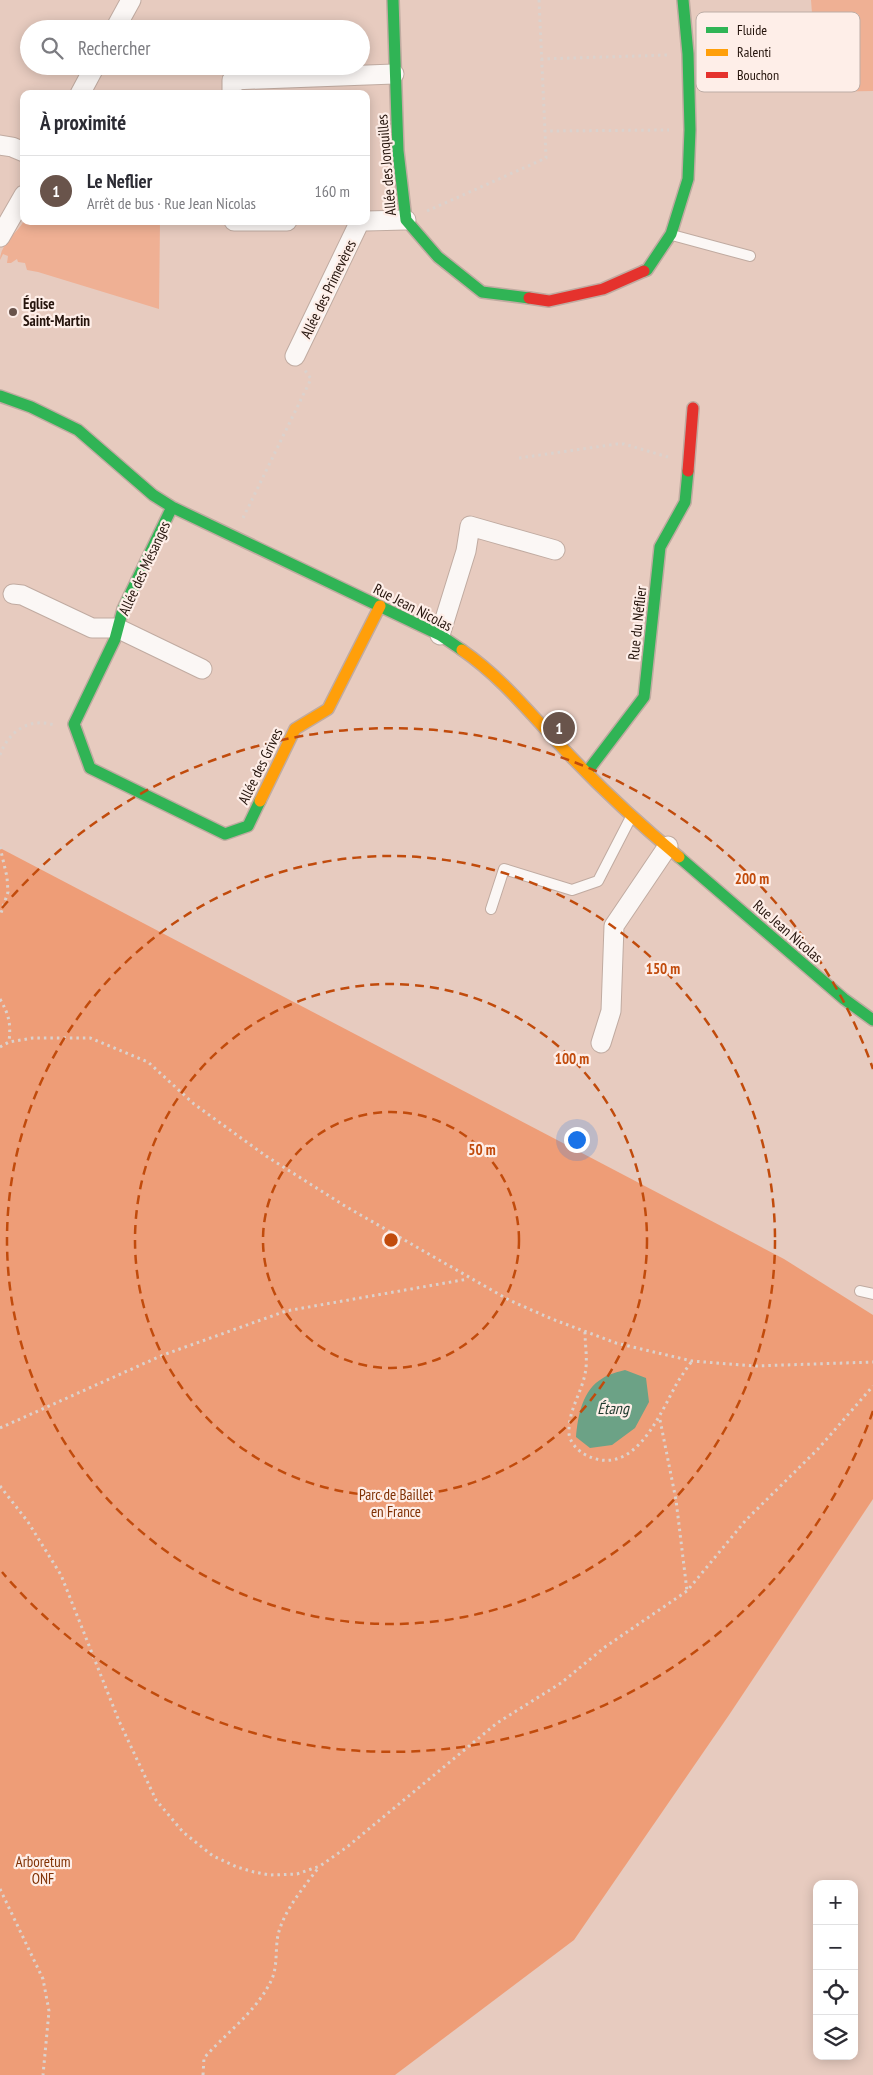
<!DOCTYPE html>
<html lang="fr">
<head>
<meta charset="utf-8">
<style>
	body { margin:0; font-family:"PT Sans Narrow",sans-serif; background:#f2f2f3; color:#2b2b33 }
	.controls { position:absolute; right:15px; bottom:15px; display:grid; overflow:hidden; border-radius:10px; box-shadow:0 2px 12px #0003 }
	.controls button { width:45px; height:45px; display:grid; place-items:center; padding:0; border:0; border-bottom:1px solid #e1e1e2; background:#fff; color:#2b2b33; font:25px sans-serif }
	.you { position:absolute; left:576px; top:1139px; width:18px; height:18px; margin:-12px; border:4px solid #fff; border-radius:50%; background:#1a73e8; box-shadow:0 0 0 8px #1a73e833 }
	.badge { display:grid; place-items:center; width:32px; height:32px; border-radius:50%; background:#69544b; color:#fff; font-size:16px; font-weight:700 }
	.pin { position:absolute; translate:-50% -50%; border:2px solid #fff; box-shadow:0 1px 5px #0006 }
	.list { margin:0; padding:0; list-style:none }
	h2 { display:flex; justify-content:space-between; align-items:center; height:65px; margin:0; padding:0 20px; font-size:21px }
	h2 small { font-size:16px; font-weight:400; color:#7c7c81 }
	.list li { display:grid; grid-template-columns:32px 1fr auto; gap:15px; align-items:center; box-sizing:border-box; height:70px; padding:0 20px; border-top:1px solid #e1e1e2 }
	.list b { display:block; font-size:19px; white-space:nowrap }
	.list p { margin:0; font-size:16px; white-space:nowrap; color:#7c7c81 }
	.list em { font-size:16px; font-style:normal; color:#7c7c81 }
	.icon { flex:none; width:28px; height:28px; fill:none; stroke:currentColor; stroke-width:2; stroke-linecap:round; stroke-linejoin:round }
	.map { position:relative; flex:none; width:873px; height:2075px; overflow:hidden }
	.search { position:absolute; background:#fff; box-shadow:0 2px 12px #0003; left:20px; top:20px; width:350px; height:55px; display:flex; align-items:center; gap:12px; box-sizing:border-box; padding:0 18px; border-radius:28px; color:#7c7c81; font-size:19px }
	.panel { position:absolute; background:#fff; box-shadow:0 2px 12px #0003; left:20px; top:90px; width:350px; height:135px; border-radius:10px }
	.map>svg:first-child { display:block }
</style>
</head>
<body>
<div class="map">
<svg width="873" height="2075" viewBox="0 0 873 2075">
	<rect width="100%" height="100%" fill="#e7cbbf"/>
	<path fill="#efb094" d="M811,0H873V91L818,92Z
		M24,221H160L159,309L38,272L27,270L25,263L18,262L17,259L11,263H7L8,256L3,254L0,260C0,244 17,233 24,221Z"/>
	<path fill="#ee9d77" d="M0,848L784,1259L873,1315V1499L729,1715L574,1940L395,2075H0Z"/>
	<path fill="#6ca286" d="M625,1370L646,1378L649,1402L635,1428L612,1445L590,1448L576,1437C578,1416 582,1390 603,1378C609,1374 618,1372 625,1370Z"/>
	<g fill="none" stroke-linecap="round" stroke-linejoin="round">
		<g stroke="#c0aba1" stroke-width="12">
			<path id="lane" d="M672,235L750,256
				M491,909L504,869L572,890L598,881L631,817
				M860,1291L873,1294"/>
		</g>
		<g stroke="#c0aba1" stroke-width="21">
			<path id="street" d="M115,29L131,0
				M80,94L95,66
				M232,94V80L394,74
				M0,145L12,147L24,152
				M234,221H287
				M366,221L406,220
				M0,237L24,195
				M295,356L360,221
				M13,594L22,595L92,628H117L202,669
				M440,635L466,551L470,526L555,550
				M601,1043L611,1011L614,926L668,846"/>
		</g>
		<g stroke="#c0aba1" stroke-width="14">
			<path id="fast" d="M393,0L398,151L406,220L438,257L482,292L529,298
				M644,271L647,270L671,234L688,179L690,130L688,54L683,0
				M0,396L31,407L78,430L153,495L172,507L440,635L462,650
				M172,507L123,609L115,639L74,724L90,768L225,834L248,826L260,801
				M587,772L644,697L660,547L685,502L688,471
				M679,857L844,999L873,1020"/>
		</g>
		<g stroke="#c0aba1" stroke-width="14">
			<path id="slow" d="M462,650C501,677 528,711 560,745C597,785 637,822 679,857
				M260,801L295,729L328,709L380,606"/>
		</g>
		<g stroke="#c0aba1" stroke-width="14">
			<path id="jam" d="M529,298L549,301L603,289L644,271
				M688,471L693,408"/>
		</g>
		<path stroke="#dbd2cd" stroke-width="3" stroke-dasharray="2.5 4" stroke-linecap="butt" d="M539,0L545,131
			M541,59L668,55
			M427,211L546,158L545,131L669,130
			M519,458L617,444H624L668,457
			M243,518L311,379L304,369
			M0,755C8,732 29,717 54,725
			M0,847L7,877L8,892L0,916
			M0,999C9,1015 11,1023 9,1042
			M0,1047L9,1042L33,1038H90L148,1062L194,1104L266,1156L345,1206L509,1300L552,1319L616,1343L692,1361L755,1366L873,1362
			M585,1332C585,1345 588,1361 585,1374C581,1394 568,1411 569,1433C569,1441 577,1450 584,1454C633,1481 659,1416 677,1383C682,1375 687,1368 692,1361
			M660,1420L676,1500L687,1591
			M0,1428L163,1355L286,1311L468,1279
			M0,1486L28,1522L61,1575L119,1721L156,1800L183,1832L213,1856L237,1867L254,1872L270,1875L297,1874L320,1866L347,1847L497,1723L561,1683L605,1647L687,1591L746,1520L818,1449L873,1386
			M0,1889L43,1979L49,2011L43,2075
			M203,2075L204,2058C226,2033 256,2012 271,1981C278,1967 275,1950 278,1935C284,1910 304,1887 319,1867"/>
		<use href="#lane" stroke="#fbf7f5" stroke-width="10"/>
		<use href="#street" stroke="#fbf7f5" stroke-width="19"/>
		<use href="#fast" stroke="#30b455" stroke-width="11"/>
		<use href="#slow" stroke="#ff9f0a" stroke-width="11"/>
		<use href="#jam" stroke="#e5322d" stroke-width="11"/>
	</g>
	<g fill="none" stroke="#c14b0c" stroke-width="2.5" stroke-dasharray="9 6">
		<circle cx="391" cy="1240" r="128"/>
		<circle cx="391" cy="1240" r="256"/>
		<circle cx="391" cy="1240" r="384"/>
		<path d="M873 1411A511 511 0 0 1 2 1572M2 908A511 511 0 0 1 873 1069"/>
	</g>
	<circle fill="#69544b" stroke="#feeee8" stroke-width="2" cx="13" cy="312" r="5"/>
	<g text-anchor="middle" dominant-baseline="central" stroke-width="4.5" stroke-linejoin="round" paint-order="stroke">
		<g font-size="15" fill="#25140c" stroke="#feeee8">
			<text transform="translate(386 165) rotate(-95)">Allée des Jonquilles</text>
			<text transform="translate(328 289) rotate(-64)">Allée des Primevères</text>
			<text transform="translate(144 568) rotate(-65)">Allée des Mésanges</text>
			<text transform="translate(413 607) rotate(27)">Rue Jean Nicolas</text>
			<text transform="translate(637 623) rotate(-84)">Rue du Néflier</text>
			<text transform="translate(260 766) rotate(-64)">Allée des Grives</text>
			<text transform="translate(788 931) rotate(41)">Rue Jean Nicolas</text>
		</g>
		<g font-size="15" font-weight="bold" fill="#25140c" stroke="#feeee8" text-anchor="start">
			<text x="23" y="303">Église<tspan x="23" dy="17">Saint-Martin</tspan></text>
		</g>
		<g font-size="15" fill="#803205" stroke="#feeee8">
			<text x="396" y="1494">Parc de Baillet<tspan x="396" dy="17">en France</tspan></text>
			<text x="43" y="1861">Arboretum<tspan x="43" dy="17">ONF</tspan></text>
		</g>
		<g font-size="16" font-style="italic" fill="#1f3a2e" stroke="#feeee8">
			<text x="613" y="1408">Étang</text>
		</g>
	</g>
	<rect x="696" y="12" width="164" height="80" rx="8" fill="#feeee8" stroke="#bdada6" stroke-width="1"/>
	<rect x="706" y="27" width="22" height="6" fill="#30b455"/>
	<rect x="706" y="49" width="22" height="7" fill="#ff9f0a"/>
	<rect x="706" y="72" width="22" height="6" fill="#e5322d"/>
	<g font-size="14" fill="#25140c">
		<text x="737" y="35">Fluide</text>
		<text x="737" y="57">Ralenti</text>
		<text x="737" y="80">Bouchon</text>
	</g>
	<circle cx="391" cy="1240" r="8" fill="#c14b0c" stroke="#feeee8" stroke-width="2.5"/>
	<g font-size="15" text-anchor="middle" font-weight="bold" fill="#c14b0c" stroke="#feeee8" stroke-width="4.5" stroke-linejoin="round" paint-order="stroke">
		<text x="752" y="884">200 m</text>
		<text x="663" y="974">150 m</text>
		<text x="572" y="1064">100 m</text>
		<text x="482" y="1155">50 m</text>
	</g>
</svg>
<div class="controls">
<button>+</button>
<button>−</button>
<button><svg class="icon" aria-label="locate" viewBox="0 0 24 24"><circle cx="12" cy="12" r="6"/><path d="M12 2v4M12 18v4M2 12h4M18 12h4"/></svg></button>
<button><svg class="icon" aria-label="layers" viewBox="0 0 24 24"><path d="M12 4l9 5-9 5-9-5zM3 14l9 5 9-5"/></svg></button>
</div>
<div class="you"></div>
<div class="pin badge" style="left:559px;top:728px">1</div>
<div class="search"><svg class="icon" aria-label="search" viewBox="0 0 24 24"><circle cx="10" cy="10" r="6"/><path d="M15 15l6 6"/></svg>Rechercher</div>
<section class="panel">
<h2>À proximité<small></small></h2>
<ul class="list">
<li><span class="badge">1</span><div><b>Le Neflier</b><p>Arrêt de bus · Rue Jean Nicolas</p></div><em>160 m</em></li>
</ul>
</section>
</div>
</body>
</html>
